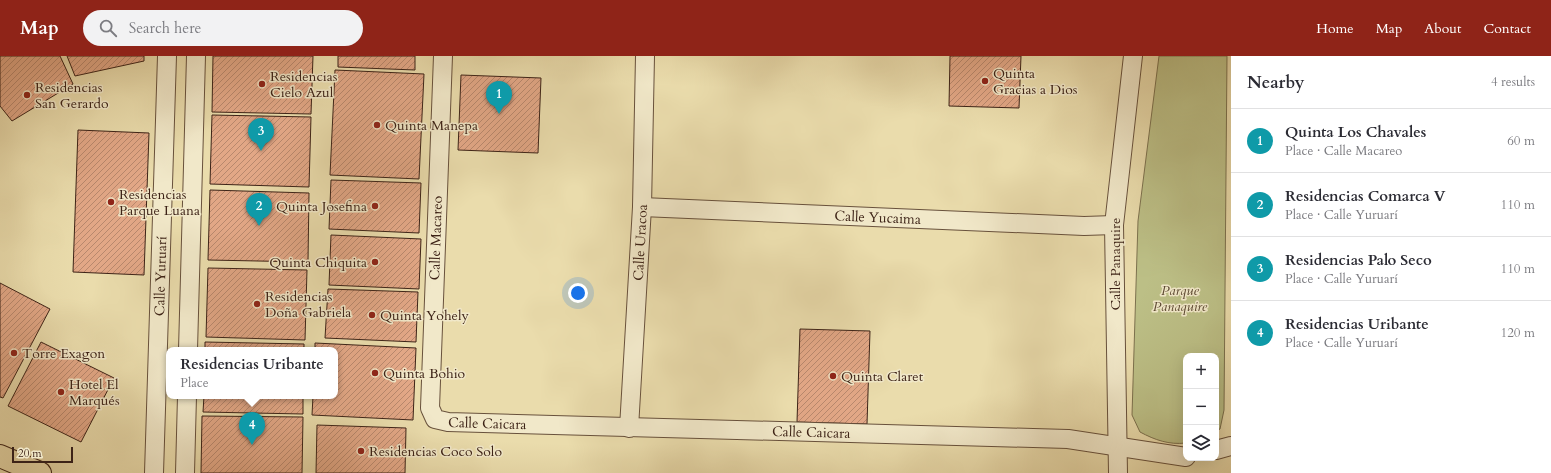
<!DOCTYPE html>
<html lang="en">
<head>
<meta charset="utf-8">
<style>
	body { margin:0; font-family:Cardo,serif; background:#f2f2f3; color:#2b2b33 }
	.controls { position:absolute; right:12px; bottom:12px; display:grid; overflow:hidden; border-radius:8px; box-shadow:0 4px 16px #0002 }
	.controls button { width:36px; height:36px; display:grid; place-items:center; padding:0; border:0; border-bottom:1px solid #e1e1e2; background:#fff; color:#2b2b33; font:20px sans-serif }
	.scale { position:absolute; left:12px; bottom:10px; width:61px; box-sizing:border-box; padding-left:4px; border:2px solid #3d2317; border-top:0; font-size:11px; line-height:14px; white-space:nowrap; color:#3d2317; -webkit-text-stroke:3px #f1e8c9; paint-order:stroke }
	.you { position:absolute; left:578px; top:237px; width:14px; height:14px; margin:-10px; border:3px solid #fff; border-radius:50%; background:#1a73e8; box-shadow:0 0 0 6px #1a73e833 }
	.badge { display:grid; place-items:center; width:26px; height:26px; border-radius:50%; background:#8f2418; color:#fff; font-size:13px; font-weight:700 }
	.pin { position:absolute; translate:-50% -33px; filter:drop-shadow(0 1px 2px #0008) }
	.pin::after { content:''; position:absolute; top:21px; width:14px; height:12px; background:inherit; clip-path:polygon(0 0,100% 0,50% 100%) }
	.popup { position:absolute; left:166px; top:291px; width:172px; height:52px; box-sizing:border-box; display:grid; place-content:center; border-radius:8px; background:#fff; filter:drop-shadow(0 1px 3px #0005); font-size:13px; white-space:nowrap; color:#7c7c81 }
	.popup b { font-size:15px; color:#2b2b33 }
	.popup::after { content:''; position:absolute; left:50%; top:100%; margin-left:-8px; border:8px solid transparent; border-top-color:#fff }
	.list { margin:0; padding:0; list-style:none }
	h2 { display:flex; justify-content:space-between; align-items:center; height:52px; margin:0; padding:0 16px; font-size:17px }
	h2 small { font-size:13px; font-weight:400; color:#7c7c81 }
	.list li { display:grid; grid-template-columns:26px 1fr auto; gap:12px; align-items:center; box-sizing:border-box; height:64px; padding:0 16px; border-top:1px solid #e1e1e2 }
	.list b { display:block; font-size:15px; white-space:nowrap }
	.list p { margin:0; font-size:13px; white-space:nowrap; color:#7c7c81 }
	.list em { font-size:13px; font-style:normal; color:#7c7c81 }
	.icon { flex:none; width:22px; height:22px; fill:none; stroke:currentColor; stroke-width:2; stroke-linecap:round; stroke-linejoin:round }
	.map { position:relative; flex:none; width:1231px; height:417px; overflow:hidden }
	header { display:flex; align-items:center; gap:24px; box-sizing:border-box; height:56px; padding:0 20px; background:#8f2418; color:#fff }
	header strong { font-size:19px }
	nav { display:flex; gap:22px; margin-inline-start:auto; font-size:14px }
	.search { width:280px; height:36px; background:#f2f2f3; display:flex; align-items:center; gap:10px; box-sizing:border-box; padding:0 14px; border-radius:22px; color:#7c7c81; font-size:15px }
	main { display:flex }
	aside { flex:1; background:#fff }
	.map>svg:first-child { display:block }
</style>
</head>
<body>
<header>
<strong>Map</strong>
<div class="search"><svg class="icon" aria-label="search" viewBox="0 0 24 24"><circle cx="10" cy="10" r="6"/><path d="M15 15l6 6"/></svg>Search here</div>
<nav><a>Home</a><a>Map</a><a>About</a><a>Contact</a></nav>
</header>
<main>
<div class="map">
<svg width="1231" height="417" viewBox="0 0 1231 417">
	<defs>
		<pattern id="building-hatch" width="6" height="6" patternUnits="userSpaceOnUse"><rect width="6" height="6" fill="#e2a786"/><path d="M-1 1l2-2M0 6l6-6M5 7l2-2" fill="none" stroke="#b8886d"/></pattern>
	</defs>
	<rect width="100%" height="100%" fill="#eadcac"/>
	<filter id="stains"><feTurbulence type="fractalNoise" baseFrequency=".005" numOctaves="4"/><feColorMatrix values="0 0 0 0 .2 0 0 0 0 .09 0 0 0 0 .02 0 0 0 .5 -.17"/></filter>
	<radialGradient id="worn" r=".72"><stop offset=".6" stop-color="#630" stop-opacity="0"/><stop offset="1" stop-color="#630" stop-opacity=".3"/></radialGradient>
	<path fill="#bcbf86" stroke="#7c714e" d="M1159,0H1227L1224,354L1220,373L1216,375V300H1186V387C1169,389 1155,384 1140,376L1132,359L1138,165Z"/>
	<path fill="url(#building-hatch)" stroke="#3d2317" d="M0,0H60L73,28L12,65L0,50Z
		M67,0H144V5L75,20Z
		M213,0H313L311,58L212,56Z
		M338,0H415V14L338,11Z
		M950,0H1021L1019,52L949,50Z
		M335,14L424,18L419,123L330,119Z
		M461,19L541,22L538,97L458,94Z
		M212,59L311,61L309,131L210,128Z
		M78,74L149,77L144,219L73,216Z
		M331,124L421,127L419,177L329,173Z
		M210,134L309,137L308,206L208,204Z
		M331,179L421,183L419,233L329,229Z
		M208,212L307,214L305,284L206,281Z
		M0,227L50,253L3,342L0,341Z
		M328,233L418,236L416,286L325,282Z
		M800,273L870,275L867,368L797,366Z
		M41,286L114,322L81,386L8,350Z
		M205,286L304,288V294H205Z
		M315,287L416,292L413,364L312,359L313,340H335V294H315Z
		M204,340H303V358L203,356Z
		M202,360L303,361L302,417H201Z
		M317,369L406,372L405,417H316Z"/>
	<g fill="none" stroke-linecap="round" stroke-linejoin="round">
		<g stroke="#68513c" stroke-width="20">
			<g id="street">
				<path id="s1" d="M443,0L430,352L435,363L448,366L1068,383L1186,401"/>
				<path id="s2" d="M642,151L1084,170L1114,169"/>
				<path d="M188,294L196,0"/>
				<path id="s3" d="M629,372L642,151L645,0"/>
				<path d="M1216,394L1231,390"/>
				<path id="s4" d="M154,417L167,0"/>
				<path d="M185,417L187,340"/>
				<path d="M1118,417L1114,169L1133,0"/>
			</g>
		</g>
		<g stroke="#3d2317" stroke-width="24">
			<path id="primary" d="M0,400L40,417"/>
		</g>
		<use href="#street" stroke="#f1e8c9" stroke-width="18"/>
		<use href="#primary" stroke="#eadcac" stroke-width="22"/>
	</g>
	<g fill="#8f2418" stroke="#f1e8c9" stroke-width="1.5">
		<circle cx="985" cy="25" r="4"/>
		<circle cx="262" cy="28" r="4"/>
		<circle cx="27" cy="39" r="4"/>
		<circle cx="377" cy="69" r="4"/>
		<circle cx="111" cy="146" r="4"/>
		<circle cx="375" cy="150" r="4"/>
		<circle cx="375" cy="206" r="4"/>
		<circle cx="257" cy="248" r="4"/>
		<circle cx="372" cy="259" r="4"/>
		<circle cx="14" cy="297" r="4"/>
		<circle cx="375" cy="317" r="4"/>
		<circle cx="833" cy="320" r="4"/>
		<circle cx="61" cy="336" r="4"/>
		<circle cx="361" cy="395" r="4"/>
	</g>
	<g text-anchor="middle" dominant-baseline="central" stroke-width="3" stroke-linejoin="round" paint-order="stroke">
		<g font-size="14" fill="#3d2317" stroke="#f1e8c9" text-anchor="start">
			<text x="993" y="17">Quinta<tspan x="993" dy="16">Gracias a Dios</tspan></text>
			<text x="270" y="20">Residencias<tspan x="270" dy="16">Cielo Azul</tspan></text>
			<text x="35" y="31">Residencias<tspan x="35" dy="16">San Gerardo</tspan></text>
			<text x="385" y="69">Quinta Manepa</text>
			<text x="119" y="138">Residencias<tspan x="119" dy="16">Parque Luana</tspan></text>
			<text x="367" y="150" text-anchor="end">Quinta Josefina</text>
			<text x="367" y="206" text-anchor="end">Quinta Chiquita</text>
			<text x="265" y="240">Residencias<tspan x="265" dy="16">Doña Gabriela</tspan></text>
			<text x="380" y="259">Quinta Yohely</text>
			<text x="22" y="297">Torre Exagon</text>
			<text x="383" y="317">Quinta Bohio</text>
			<text x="841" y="320">Quinta Claret</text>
			<text x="69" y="328">Hotel El<tspan x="69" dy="16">Marqués</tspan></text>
			<text x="369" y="395">Residencias Coco Solo</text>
		</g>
		<g font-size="14" fill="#3d2317" stroke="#f1e8c9">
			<text stroke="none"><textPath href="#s2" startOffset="236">Calle Yucaima</textPath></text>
			<text transform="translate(436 182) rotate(-88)">Calle Macareo</text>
			<text stroke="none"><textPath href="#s3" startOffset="186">Calle Uracoa</textPath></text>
			<text transform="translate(1115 208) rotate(-90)">Calle Panaquire</text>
			<text stroke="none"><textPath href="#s4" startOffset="197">Calle Yuruarí</textPath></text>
			<text stroke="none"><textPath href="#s1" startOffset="417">Calle Caicara</textPath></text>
			<text stroke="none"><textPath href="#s1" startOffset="741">Calle Caicara</textPath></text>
		</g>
		<g font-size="14" font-style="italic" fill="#5d4a33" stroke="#f1e8c9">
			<text x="1180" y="234">Parque<tspan x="1180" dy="16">Panaquire</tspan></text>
		</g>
	</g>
	<rect width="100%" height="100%" filter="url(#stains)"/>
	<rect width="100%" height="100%" fill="url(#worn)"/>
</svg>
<div class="controls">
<button>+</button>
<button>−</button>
<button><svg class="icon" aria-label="layers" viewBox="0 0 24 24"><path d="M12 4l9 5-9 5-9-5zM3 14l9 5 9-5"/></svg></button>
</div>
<div class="scale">20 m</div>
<div class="you"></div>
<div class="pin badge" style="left:499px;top:58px;background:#0f9aa8">1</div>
<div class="pin badge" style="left:259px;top:170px;background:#0f9aa8">2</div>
<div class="pin badge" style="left:261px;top:95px;background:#0f9aa8">3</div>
<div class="pin badge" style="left:252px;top:389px;background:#0f9aa8">4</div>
<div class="popup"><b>Residencias Uribante</b>Place</div>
</div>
<aside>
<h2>Nearby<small>4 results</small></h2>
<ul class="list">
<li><span class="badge" style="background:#0f9aa8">1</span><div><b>Quinta Los Chavales</b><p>Place · Calle Macareo</p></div><em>60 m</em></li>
<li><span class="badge" style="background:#0f9aa8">2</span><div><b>Residencias Comarca V</b><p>Place · Calle Yuruarí</p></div><em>110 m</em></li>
<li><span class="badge" style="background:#0f9aa8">3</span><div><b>Residencias Palo Seco</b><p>Place · Calle Yuruarí</p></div><em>110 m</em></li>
<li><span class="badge" style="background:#0f9aa8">4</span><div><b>Residencias Uribante</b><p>Place · Calle Yuruarí</p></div><em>120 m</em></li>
</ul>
</aside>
</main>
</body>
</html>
